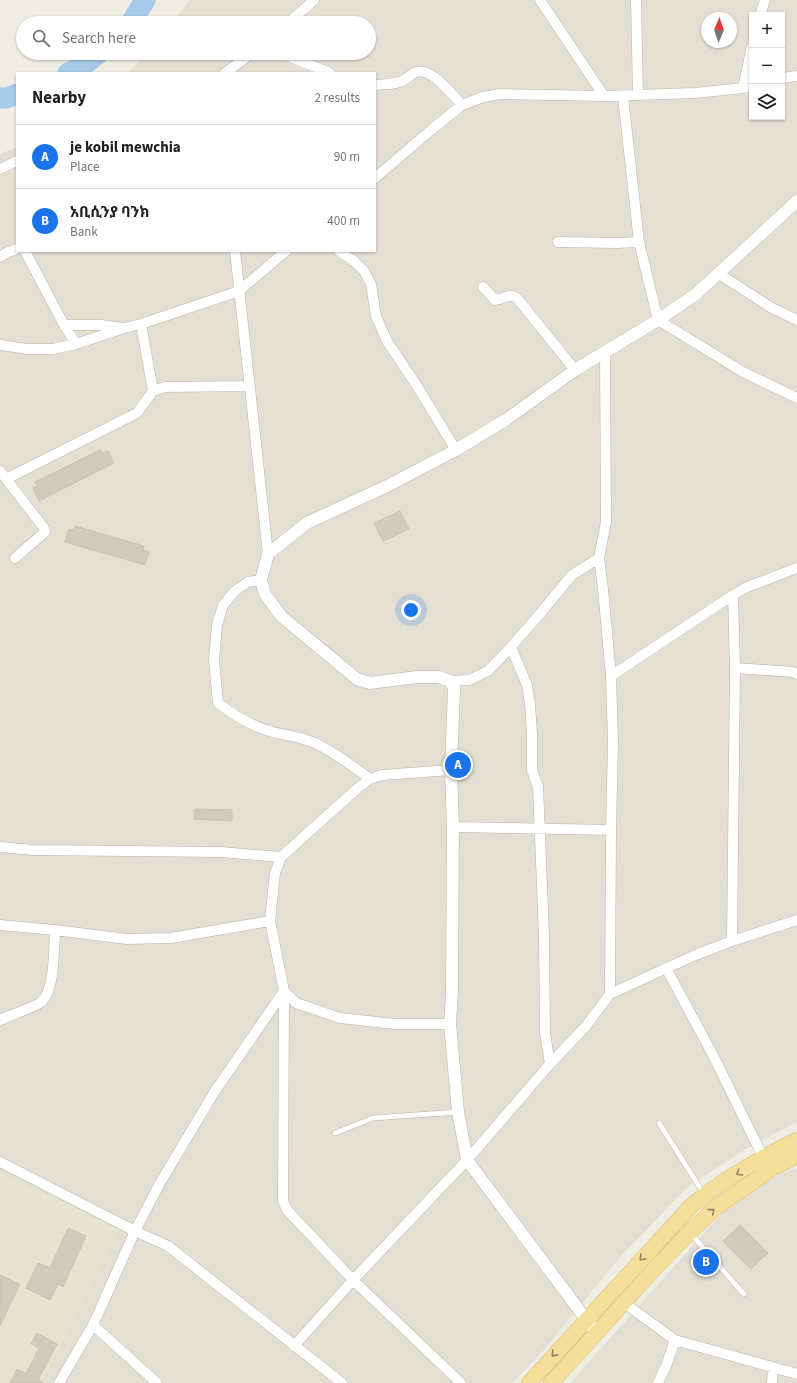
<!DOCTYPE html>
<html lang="en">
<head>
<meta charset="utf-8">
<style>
	body { margin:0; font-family:"Source Sans 3","Noto Sans Ethiopic",sans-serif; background:#f2f2f2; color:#202124 }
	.controls { position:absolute; right:12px; top:12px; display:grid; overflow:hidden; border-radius:0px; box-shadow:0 1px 3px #0004 }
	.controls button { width:36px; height:36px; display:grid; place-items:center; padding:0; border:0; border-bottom:1px solid #e0e0e0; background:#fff; color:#202124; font:20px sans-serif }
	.compass { position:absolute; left:701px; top:12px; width:36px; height:36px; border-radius:50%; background:#fff; box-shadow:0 1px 3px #0004; rotate:2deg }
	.you { position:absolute; left:411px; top:610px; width:14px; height:14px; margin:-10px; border:3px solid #fff; border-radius:50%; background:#1a73e8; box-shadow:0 0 0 6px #1a73e833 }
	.badge { display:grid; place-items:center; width:26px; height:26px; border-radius:50%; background:#1a73e8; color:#fff; font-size:13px; font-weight:700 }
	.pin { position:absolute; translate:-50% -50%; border:2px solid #fff; box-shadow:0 1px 4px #0006 }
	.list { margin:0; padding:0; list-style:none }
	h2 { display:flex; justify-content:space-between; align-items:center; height:52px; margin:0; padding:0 16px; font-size:17px }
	h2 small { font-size:13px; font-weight:400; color:#757577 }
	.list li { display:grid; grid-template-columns:26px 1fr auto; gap:12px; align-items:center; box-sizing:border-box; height:64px; padding:0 16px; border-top:1px solid #e0e0e0 }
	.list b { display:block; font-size:15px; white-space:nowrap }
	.list p { margin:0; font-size:13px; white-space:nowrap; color:#757577 }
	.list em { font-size:13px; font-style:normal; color:#757577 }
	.icon { flex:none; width:22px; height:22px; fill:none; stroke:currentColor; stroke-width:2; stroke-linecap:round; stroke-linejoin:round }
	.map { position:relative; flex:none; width:797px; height:1383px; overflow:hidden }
	.search { position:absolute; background:#fff; box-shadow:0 1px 3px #0004; left:16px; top:16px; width:360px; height:44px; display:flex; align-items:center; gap:10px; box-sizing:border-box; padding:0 14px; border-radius:22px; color:#757577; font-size:15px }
	.panel { position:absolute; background:#fff; box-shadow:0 1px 3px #0004; left:16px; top:72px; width:360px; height:180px; border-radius:0px }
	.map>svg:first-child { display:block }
</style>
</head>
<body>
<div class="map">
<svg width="797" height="1383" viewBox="0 0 797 1383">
	<rect width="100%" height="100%" fill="#f0ede5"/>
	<path fill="#e4dfd3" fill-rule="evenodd" d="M190,0H797V1122L746,1149L689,1186L621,1256L543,1351L512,1383H0V154L17,147V251H375V73H128L146,53H369V23H172ZM752,15H782V117H752ZM707,18H731V42H707Z
		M797,1168V1383H570L727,1207L782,1173Z"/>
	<path fill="#e8e2d0" d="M0,1172L120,1228L41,1383H0Z"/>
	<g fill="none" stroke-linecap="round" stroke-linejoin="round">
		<path stroke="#a6cae8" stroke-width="21" d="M131,23L145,0
			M68,73L81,67L99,53
			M0,98H6L17,94"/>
	</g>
	<path fill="#d1c9bb" stroke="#cbc1af" d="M100,450L102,453L108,451L114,463L39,501L33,488L37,486L35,482Z
		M400,511L409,529L383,541L374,523Z
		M75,526L144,546L143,550L149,552L145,565L65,542L69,529L74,530Z
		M195,809L232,810V821L194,819Z
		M740,1225L768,1253L751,1269L723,1241Z
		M68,1228L86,1236L63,1287L58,1284L50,1300L26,1288L38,1263L50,1268Z
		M0,1275L20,1284L0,1326Z
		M37,1333L57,1344L38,1380L44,1383H10L17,1369L26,1374L39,1348L31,1344Z"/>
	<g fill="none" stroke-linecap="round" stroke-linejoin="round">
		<g stroke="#bbb5a8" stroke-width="6">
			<path id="service" d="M659,1123L704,1194
				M335,1133L373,1118L458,1112
				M690,1233L744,1294"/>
		</g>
		<g stroke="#bbb5a8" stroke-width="11">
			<path id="minor" d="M540,0L604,96
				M636,0L638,95
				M760,15L765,0
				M288,23L314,0
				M281,53L330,73
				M225,73L252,53
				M782,78L797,76
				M375,85C385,84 397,85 406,79C409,77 412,73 416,72C432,67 452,95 462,105
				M743,88L752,46
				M623,96L639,242L658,320L743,372L797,398
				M0,169L17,161
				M375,178L431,130L462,105L483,97L500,94L604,96L695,93L743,88L752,86
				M558,242L617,243L639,242
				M25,251L64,325L76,344
				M235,251L268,554
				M339,251L354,261L364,271L371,284L376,316L387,341L417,386L456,450
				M0,257L8,252L17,249
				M719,274L772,308L797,320
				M483,287L495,300C505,300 507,292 517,298L575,370
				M141,324L153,391
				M64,325H101L122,328
				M0,345L27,349H53L76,344L124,328L141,324L239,291L286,251
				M605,351L606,522L599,558L603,589L611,676L613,741L611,830L610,994
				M0,471L44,528L45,532L15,558
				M6,479L137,413L153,391L165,387L249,386
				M261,580L248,582L235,591L223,605L217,625L214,660L218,703C232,714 249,724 266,730C284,736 302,736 319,745C337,754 354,767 370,779
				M511,647L527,685L530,704L532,734V770L538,787L544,936L545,1033L550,1064
				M735,668L793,672L797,674
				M611,676L733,595L747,587L797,568
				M450,681L469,680L488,671L511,647L538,616L572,575L599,558
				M451,770L382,775L370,779L359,787L281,857L275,873L270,921L284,991L283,1201L287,1210L353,1280L461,1383
				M453,827L611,830
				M0,847L33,850L221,852L281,857
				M0,925L55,930L126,939L171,938L270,921
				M732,941L735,668L733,595
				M666,968L714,1057L763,1157
				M0,1020C10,1015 33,1008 41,1002C55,991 54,948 55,930
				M0,1162L135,1231L168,1246L342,1383
				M624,1303L675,1340L797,1374
				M93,1325L157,1383
				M294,1346L353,1280L467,1160L550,1064L586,1026L610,994L693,956L732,941L797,920
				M59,1383L93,1325L135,1231L160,1183L215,1091L284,991L296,1003L340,1018L395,1024H450
				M658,1383L666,1366L675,1340
				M772,1383L773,1368"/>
		</g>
		<g stroke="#bbb5a8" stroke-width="13">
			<path id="tertiary" d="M591,1326L467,1160L458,1112L450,1024L452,990L453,827L451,770L454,688L450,681L439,677H417L370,683L357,679L281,616L265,594L261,580L268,554L307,523L387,486L456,450L507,419L575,370L658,320L696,294L797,201"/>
		</g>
		<g stroke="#d7bc6c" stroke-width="16">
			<path id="primary" d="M529,1383L692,1205C724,1179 760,1158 797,1140
				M551,1383L657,1266L690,1232L714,1209L773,1168L797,1156"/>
		</g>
		<use href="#service" stroke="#fff" stroke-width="5"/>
		<use href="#minor" stroke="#fff" stroke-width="10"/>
		<use href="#tertiary" stroke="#fff" stroke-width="12"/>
		<use href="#primary" stroke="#f4df9a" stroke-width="15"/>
	</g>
	<defs><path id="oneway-chevron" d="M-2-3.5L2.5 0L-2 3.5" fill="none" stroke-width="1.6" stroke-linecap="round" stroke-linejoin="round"/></defs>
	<g stroke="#928662">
		<use href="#oneway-chevron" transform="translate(739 1173) rotate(147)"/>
		<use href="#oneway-chevron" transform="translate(712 1211) rotate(-41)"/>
		<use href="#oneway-chevron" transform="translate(642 1258) rotate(133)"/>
		<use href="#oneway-chevron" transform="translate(554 1354) rotate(132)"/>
	</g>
</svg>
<div class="controls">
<button>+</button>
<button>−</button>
<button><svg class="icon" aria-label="layers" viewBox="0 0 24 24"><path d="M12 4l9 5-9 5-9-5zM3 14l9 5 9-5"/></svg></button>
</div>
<svg class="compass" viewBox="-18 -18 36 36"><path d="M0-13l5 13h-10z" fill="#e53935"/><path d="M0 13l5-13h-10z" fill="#757577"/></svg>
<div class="you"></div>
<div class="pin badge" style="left:458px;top:765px">A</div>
<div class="pin badge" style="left:706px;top:1262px">B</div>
<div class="search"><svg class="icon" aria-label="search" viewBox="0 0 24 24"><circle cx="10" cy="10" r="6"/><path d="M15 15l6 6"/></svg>Search here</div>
<section class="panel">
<h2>Nearby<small>2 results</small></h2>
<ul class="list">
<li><span class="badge">A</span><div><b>je kobil mewchia</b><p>Place</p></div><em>90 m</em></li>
<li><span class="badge">B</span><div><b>አቢሲንያ ባንክ</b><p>Bank</p></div><em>400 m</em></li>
</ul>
</section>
</div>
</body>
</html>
